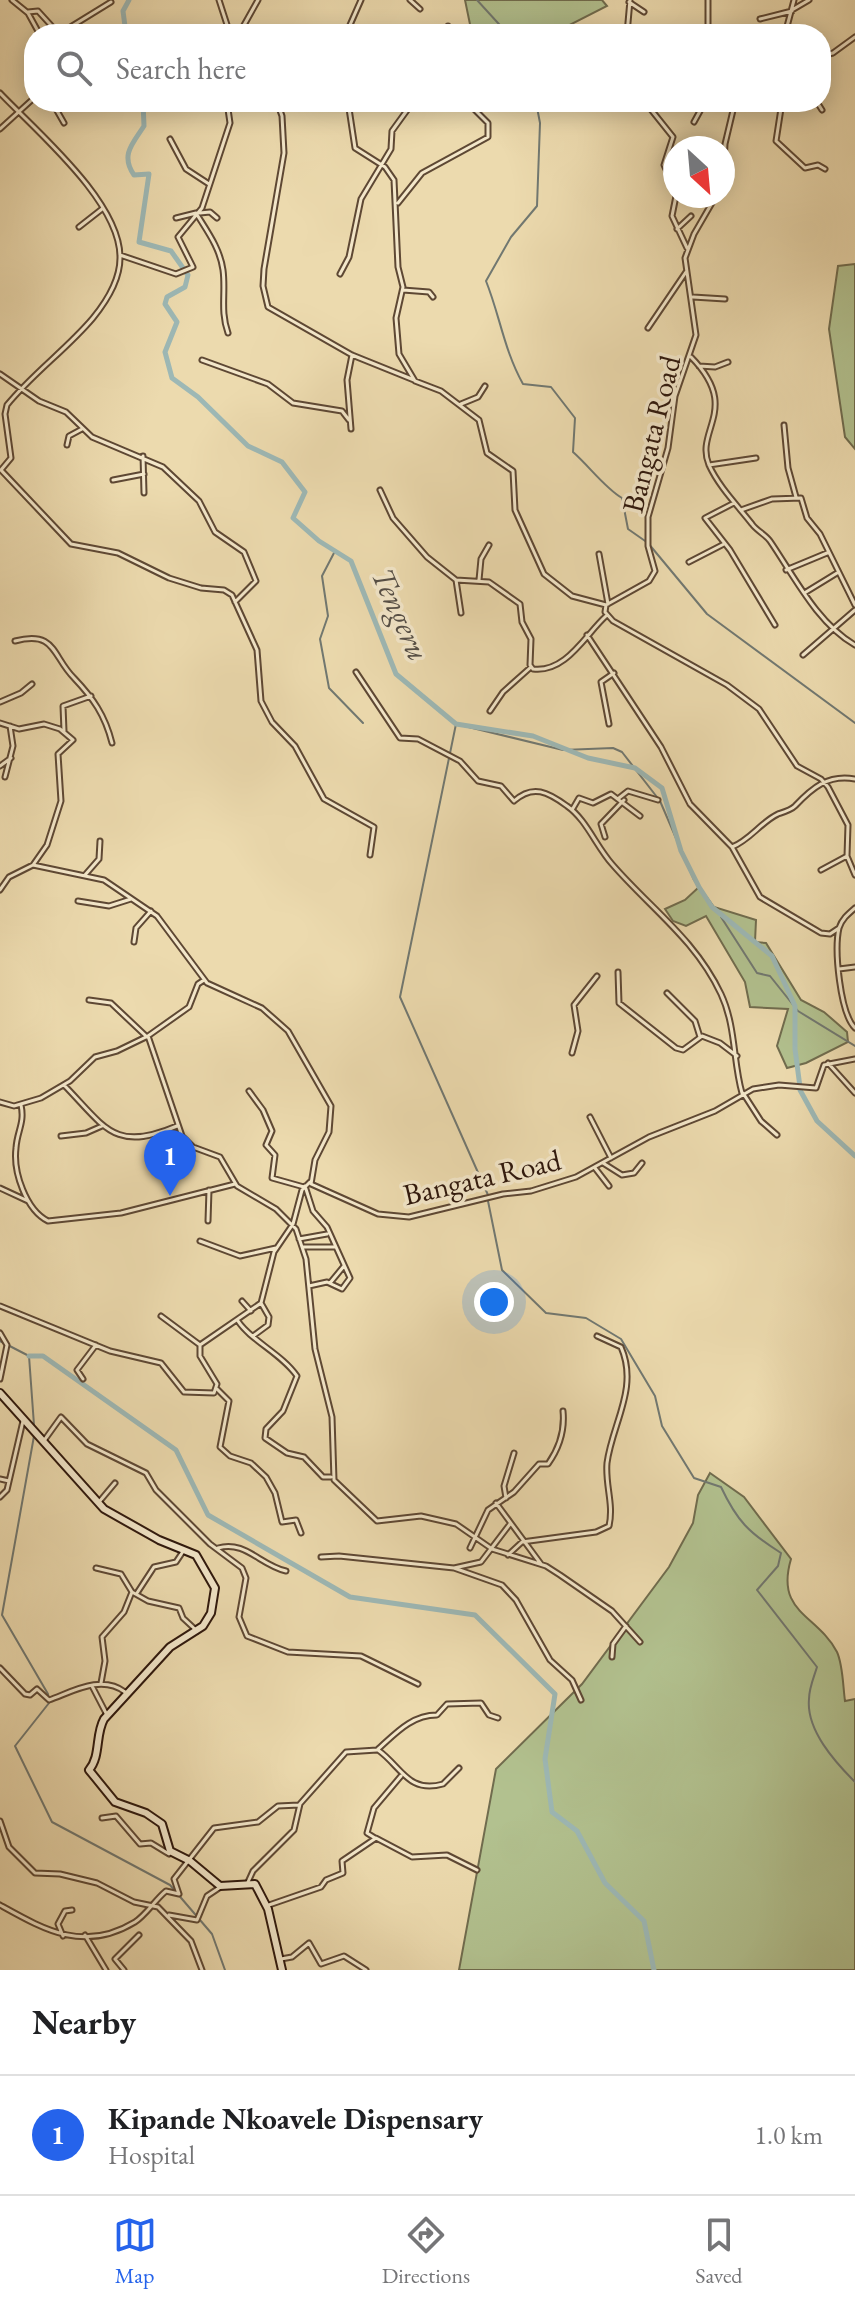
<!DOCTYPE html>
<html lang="en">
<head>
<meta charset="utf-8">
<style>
	body { margin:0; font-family:"EB Garamond",serif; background:#f6f6f6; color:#202124 }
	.compass { position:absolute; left:663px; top:136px; width:72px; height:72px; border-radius:50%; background:#fff; box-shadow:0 4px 20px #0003; rotate:154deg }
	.you { position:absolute; left:494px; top:1302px; width:28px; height:28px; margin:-20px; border:6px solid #fff; border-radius:50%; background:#1a73e8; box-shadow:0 0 0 12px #1a73e833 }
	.badge { display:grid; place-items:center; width:52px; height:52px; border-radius:50%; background:#2563eb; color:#fff; font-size:26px; font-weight:700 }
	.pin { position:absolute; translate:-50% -66px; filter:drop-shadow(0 2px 4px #0008) }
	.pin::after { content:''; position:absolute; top:42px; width:28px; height:24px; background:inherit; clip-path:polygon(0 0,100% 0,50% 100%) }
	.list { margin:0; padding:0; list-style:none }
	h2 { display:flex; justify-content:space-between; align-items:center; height:104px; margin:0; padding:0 32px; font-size:34px }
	h2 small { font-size:26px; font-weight:400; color:#757577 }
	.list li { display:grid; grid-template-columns:52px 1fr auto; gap:24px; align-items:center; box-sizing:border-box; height:120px; padding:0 32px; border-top:2px solid #e0e0e0 }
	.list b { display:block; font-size:30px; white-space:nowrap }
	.list p { margin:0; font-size:26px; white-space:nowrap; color:#757577 }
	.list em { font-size:26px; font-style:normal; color:#757577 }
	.icon { flex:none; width:44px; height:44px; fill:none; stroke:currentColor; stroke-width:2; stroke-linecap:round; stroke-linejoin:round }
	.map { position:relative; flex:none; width:855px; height:1970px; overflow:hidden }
	.search { position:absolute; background:#fff; box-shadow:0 4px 20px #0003; left:24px; right:24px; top:24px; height:88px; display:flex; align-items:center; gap:20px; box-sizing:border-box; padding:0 28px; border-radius:32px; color:#757577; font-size:30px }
	.sheet { height:224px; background:#fff }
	nav { display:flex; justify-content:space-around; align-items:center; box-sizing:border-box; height:112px; border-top:2px solid #e0e0e0; background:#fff; font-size:22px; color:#757577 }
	nav a { display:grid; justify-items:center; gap:4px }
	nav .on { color:#2563eb }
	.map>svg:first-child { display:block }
</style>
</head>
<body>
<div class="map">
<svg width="855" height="1970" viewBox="0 0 855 1970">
	<rect width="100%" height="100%" fill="#ecdaae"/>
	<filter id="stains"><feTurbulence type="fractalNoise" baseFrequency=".0025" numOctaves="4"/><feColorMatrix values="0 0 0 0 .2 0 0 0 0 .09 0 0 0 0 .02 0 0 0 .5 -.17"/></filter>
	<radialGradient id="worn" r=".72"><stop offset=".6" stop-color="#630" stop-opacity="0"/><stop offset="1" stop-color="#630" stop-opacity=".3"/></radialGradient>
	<path fill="#b2c18f" stroke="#706c4e" stroke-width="2" d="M465,0H602L607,6L552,34H472Z
		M855,264V449L845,437L829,329L838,266Z
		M699,887L714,907L756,920L755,942L766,943L801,1000L824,1012L847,1032L848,1042L806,1063L787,1068L777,1046L788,1009L750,1007L745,982L706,916L686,926L673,921L665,909L685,900Z
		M710,1473L744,1497L791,1559C775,1613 817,1614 837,1652C843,1665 843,1687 845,1701L855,1699V1970H459L496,1769L582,1684L669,1567L693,1523L698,1495Z"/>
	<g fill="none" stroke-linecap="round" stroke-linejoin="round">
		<path stroke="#717871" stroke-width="2" d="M477,0L508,34
			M536,102L540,123L537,206L511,237L486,281C500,316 504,350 523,384L551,387L575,418L573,452C589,466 605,488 622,498L628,529L648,543L707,614L855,723
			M335,551L322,576L328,616L320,639L329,688L363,723
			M721,917L757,973L770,976L798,1011L855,1046
			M488,1195L400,997L456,724L563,750L613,748L622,752L660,801L694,880L711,903
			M488,1201L502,1270L546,1313L586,1318L621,1339L655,1396L662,1426L694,1478L721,1487C737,1521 749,1533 781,1553L778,1566L757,1590L817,1667C814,1677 809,1688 809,1699C806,1730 835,1762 855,1782
			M0,1341L29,1356L34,1425
			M34,1436L2,1615L48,1694L49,1703L15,1746L52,1822L170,1885L212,1934L225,1970"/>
		<path stroke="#9db8b5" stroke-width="5" d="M126,34L123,11L129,0
			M143,102L144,126C133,143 120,155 134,175L149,174L139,242L171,251L188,275L185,287L167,297L165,304L177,322L165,352L172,378L198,397L248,446L282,462L305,492L293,518L319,541L351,561L396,674L456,724L533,736L588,758L635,768L662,788L681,851L699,887L712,907L772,956L795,1006V1049L800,1087
			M800,1090L817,1121L855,1156
			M29,1356H43L176,1450L208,1515L350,1597L475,1615L555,1694L545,1759L552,1812L577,1831L605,1883L644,1921L654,1970"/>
		<g stroke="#5e4834" stroke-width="7">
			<path id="street" d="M12,0L28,13L39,33
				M219,0L230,34
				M410,0L420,9
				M708,0V34
				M629,2L644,12
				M792,10L809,0
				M28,12L38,11L59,34L111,2
				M760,19L792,11
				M448,26V34
				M239,34L258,0
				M346,34L361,0
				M627,34L630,0
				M785,34L794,0
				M821,56L833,53L855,37
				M0,93C36,131 121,202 120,258C120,279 106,302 93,318C67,349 33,373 7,405L5,414L11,458L1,470
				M52,102L64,123
				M85,102L86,104
				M277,102L282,116L284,153L264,269L263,286L268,307L352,355L414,380
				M348,102L355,148L385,167L394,180L398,267L403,287L396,318L399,354L415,381L441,391L479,420L487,453L513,471L515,510L544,574L572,596L606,605
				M645,102L673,137L664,165L675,189
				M782,102L776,141L805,168L818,165L825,169
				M817,102L822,110
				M694,122L705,102
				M0,129L34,98
				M170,139L186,169L209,184
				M723,181L725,144L735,102
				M676,196L672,216L687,248
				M716,196L694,234L685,258L696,335L675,396L668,448L648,517V546L655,571L649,581L606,605L605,612L613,621L727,685L759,709L797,766L821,779L828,787L848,825L847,856L855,875
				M398,203L422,173L488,137V123L471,106
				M200,213L210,212L217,218
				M176,218L196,213C207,231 220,248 223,270C226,292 220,311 228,333
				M79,227L102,209
				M677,229L691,216
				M120,255L176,274L193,267L178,237L202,208L230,123L227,102
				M340,274L349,257L361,199L391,149L392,131L413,102
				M403,290L429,292L433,297
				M693,297L725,299
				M648,328L686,272
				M691,357C742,409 694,430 709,465C719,487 738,506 752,524C757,531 765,534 770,541C794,576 817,623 855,645
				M202,360L268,384L293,403L342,411L349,420
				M699,366L715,367L728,362
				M0,374L39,401L66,412L92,437L163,467L199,501L215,532L244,552L256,581L235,602
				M461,404L478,397L485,386
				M784,425L788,468L796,497
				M351,429L347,380L352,355
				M67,445L69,436L82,429
				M143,456L144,493
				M709,465L756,458
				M1,470L71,544L118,553L169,578L201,588L224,590L232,595L257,650L261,701L272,722L295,746L324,799L374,827L370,855
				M113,480L144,474
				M380,490L393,518L427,557L456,580L489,582L520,604L522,622L531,639L530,665L533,669C566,673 585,635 606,616
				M734,503L705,518L730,550L775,625
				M741,510L772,499L801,498L807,518L820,534L855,605
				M599,554L608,604
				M689,562L724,544
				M786,570L827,553
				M456,580L461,613
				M479,580L481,559L489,545
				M806,592L837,573
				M587,635L661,747L690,804L732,847L760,897L821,933L830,934L839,928
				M15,641C56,630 52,656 74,678C93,698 105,715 112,743
				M803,655L855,610
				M356,672L400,738L418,739L460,761L478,781L501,786L514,801C533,784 548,792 567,806C586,819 596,846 612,864C650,908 695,939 721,994C736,1026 733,1062 742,1093
				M0,702L21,693L32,684
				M490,711L503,692L531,667
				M0,723L19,729L44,724L60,729L73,740L58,754L61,801L47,845L33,865L104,880L157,916L207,983L262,1008L288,1031L331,1106L329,1132L315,1160L311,1184L378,1214L409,1217L503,1194L531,1191L576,1177L649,1137L715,1111L753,1089L779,1085L816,1088L824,1065L855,1059
				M609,724L601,682L614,673
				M64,731L63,706L91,696
				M0,766L11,758
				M5,777L13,746L10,726
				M619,798L628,791L658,800
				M572,810L579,798L593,803L611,794L640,816
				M605,837L601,824L624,800
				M732,847C750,840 761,822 778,814C784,812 791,810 795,806C812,788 828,774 855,779
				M821,870L847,856
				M85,875L99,859L100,841
				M0,890L9,877L33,865
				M78,901L109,906L131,899
				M855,908C848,914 842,919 839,928C834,950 840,1013 855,1028
				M134,942L136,928L151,911
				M839,969L855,967
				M618,972L619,1003L676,1048L683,1050L702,1036L720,1043L737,1056
				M667,993L695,1021L700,1037
				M89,1000L111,1003L147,1037
				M148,1036L182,1136L193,1147L220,1157L237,1186L276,1209L296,1229L306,1259L315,1349L332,1417L334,1480L377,1521L421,1516L456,1524L492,1549L546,1566L560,1575L612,1611L640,1642
				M572,1053L578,1031L574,1005L597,976
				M828,1063L855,1093
				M64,1085C105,1127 114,1153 177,1126
				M249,1091L263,1110L272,1131L266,1145L275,1155L272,1178L304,1187
				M743,1093L761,1121L777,1135
				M0,1102L14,1106L41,1098L70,1081L95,1057L117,1051L148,1036L189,1007L198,984L204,980
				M21,1105C25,1123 17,1131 16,1148C13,1172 26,1210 48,1221L121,1213L235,1184
				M590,1117L611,1158
				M61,1136L86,1133L102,1126
				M603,1163L622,1175L634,1173L642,1163
				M595,1168L609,1186
				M305,1186L313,1211L327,1227L350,1278L342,1289L327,1282L309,1286
				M0,1188L28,1201
				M208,1221L209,1190
				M299,1239L327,1234
				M200,1241L240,1256L276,1248
				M303,1247H334
				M330,1283L344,1266
				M242,1301L251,1311
				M0,1306L110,1351L161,1363L184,1392L214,1393L217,1384L200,1356V1345L261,1303L274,1252L293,1224L302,1190L310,1182
				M161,1316L200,1345
				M238,1321C250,1340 282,1354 297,1376L283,1411L266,1429L265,1438L287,1453L304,1457L323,1477H331
				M0,1333L7,1345L0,1379
				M253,1336L268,1325L269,1317L261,1303
				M83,1379L77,1370L96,1345
				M217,1389L229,1401L220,1447L230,1456L251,1463L266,1477L275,1493L282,1522L296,1520L301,1533
				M43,1442L61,1417L87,1444L146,1473L156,1490L210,1544L242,1568L246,1578L239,1617L247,1636L288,1652L361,1656L418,1684
				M0,1479L9,1481
				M0,1497L7,1490L23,1421
				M506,1498L504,1486L514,1453
				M99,1502L115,1483
				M496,1503L541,1564
				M218,1548C245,1540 260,1565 286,1571
				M470,1548L488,1510L514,1492L539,1464H548C560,1447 565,1431 563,1411
				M508,1555L522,1542L596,1532L609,1526C614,1504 605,1485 607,1463C612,1424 639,1388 621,1347L597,1336
				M321,1557L339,1556L454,1568L502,1585L516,1600L550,1660L572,1680L581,1700
				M96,1568L121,1574L132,1592L148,1601L179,1608L183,1618L197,1631
				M454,1568L481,1562L510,1524
				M137,1593L154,1567L176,1562L184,1550
				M612,1657L613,1644L626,1626
				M0,1668L25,1694L30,1695L37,1689L49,1700C72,1692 101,1674 125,1692
				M101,1683L105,1661L102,1637L124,1612L132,1592
				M92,1686L107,1715
				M378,1750C401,1766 408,1794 443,1784L459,1768
				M102,1818L116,1816L140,1844L151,1843L169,1854
				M0,1821L9,1847L35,1873L60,1874L97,1883L134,1902L158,1907L191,1941L202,1970
				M375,1838L367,1833L374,1808L401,1776
				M248,1882L253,1871L294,1830L300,1804
				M179,1894L174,1879L214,1828L258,1822L278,1806L299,1805L346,1752L377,1750C395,1734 411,1715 437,1715L447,1704L481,1703L489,1715L498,1718
				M0,1905C45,1930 84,1953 135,1922C146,1915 155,1900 166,1891L179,1894
				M269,1905L321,1887L326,1880L343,1873L342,1861L376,1838L412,1857L447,1855L477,1870
				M169,1915L197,1920L207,1896L219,1888
				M85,1935L106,1970
				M63,1936L58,1924L65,1911L72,1910
				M281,1959L292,1957L309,1943L321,1964L344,1956L366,1970
				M124,1970L115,1959L139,1935"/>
		</g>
		<g stroke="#2e170c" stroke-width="10">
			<path id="secondary" d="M0,1393L104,1509L159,1540L196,1555L215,1588L211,1613L203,1626L170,1647L104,1719C95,1735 101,1756 89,1770L115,1802L146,1813L162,1824L170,1851L190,1861L220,1886L255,1884L268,1909L282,1970"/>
		</g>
		<use href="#street" stroke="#f3e7ca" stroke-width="3"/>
		<use href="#secondary" stroke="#f3e7ca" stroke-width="6"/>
	</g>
	<g text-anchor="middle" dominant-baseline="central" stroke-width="7" stroke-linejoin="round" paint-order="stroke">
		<g font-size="30" fill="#2e170c" stroke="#f3e7ca">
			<text transform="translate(651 434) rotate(-76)">Bangata Road</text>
			<text transform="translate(482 1177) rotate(-13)">Bangata Road</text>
		</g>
		<g font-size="32" font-style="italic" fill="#554f47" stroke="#f3e7ca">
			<text transform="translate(401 614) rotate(66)">Tengeru</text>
		</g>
	</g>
	<rect width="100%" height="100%" filter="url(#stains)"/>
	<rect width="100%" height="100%" fill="url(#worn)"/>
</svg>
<svg class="compass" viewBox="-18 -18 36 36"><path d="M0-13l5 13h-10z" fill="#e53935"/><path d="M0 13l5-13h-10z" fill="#757577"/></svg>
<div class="you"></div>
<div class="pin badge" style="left:170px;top:1196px">1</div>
<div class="search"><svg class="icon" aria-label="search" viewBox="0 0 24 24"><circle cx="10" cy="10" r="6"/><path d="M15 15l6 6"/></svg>Search here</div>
</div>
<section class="sheet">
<h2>Nearby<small></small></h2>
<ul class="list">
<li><span class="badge">1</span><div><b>Kipande Nkoavele Dispensary</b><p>Hospital</p></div><em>1.0 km</em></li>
</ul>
</section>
<nav>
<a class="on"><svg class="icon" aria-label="map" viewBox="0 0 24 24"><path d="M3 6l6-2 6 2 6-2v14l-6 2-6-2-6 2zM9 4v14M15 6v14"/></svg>Map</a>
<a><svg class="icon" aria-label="directions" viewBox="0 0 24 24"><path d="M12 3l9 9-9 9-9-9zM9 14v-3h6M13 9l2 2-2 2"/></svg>Directions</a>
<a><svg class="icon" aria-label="saved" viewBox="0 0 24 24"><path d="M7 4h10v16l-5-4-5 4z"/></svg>Saved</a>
</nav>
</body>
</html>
